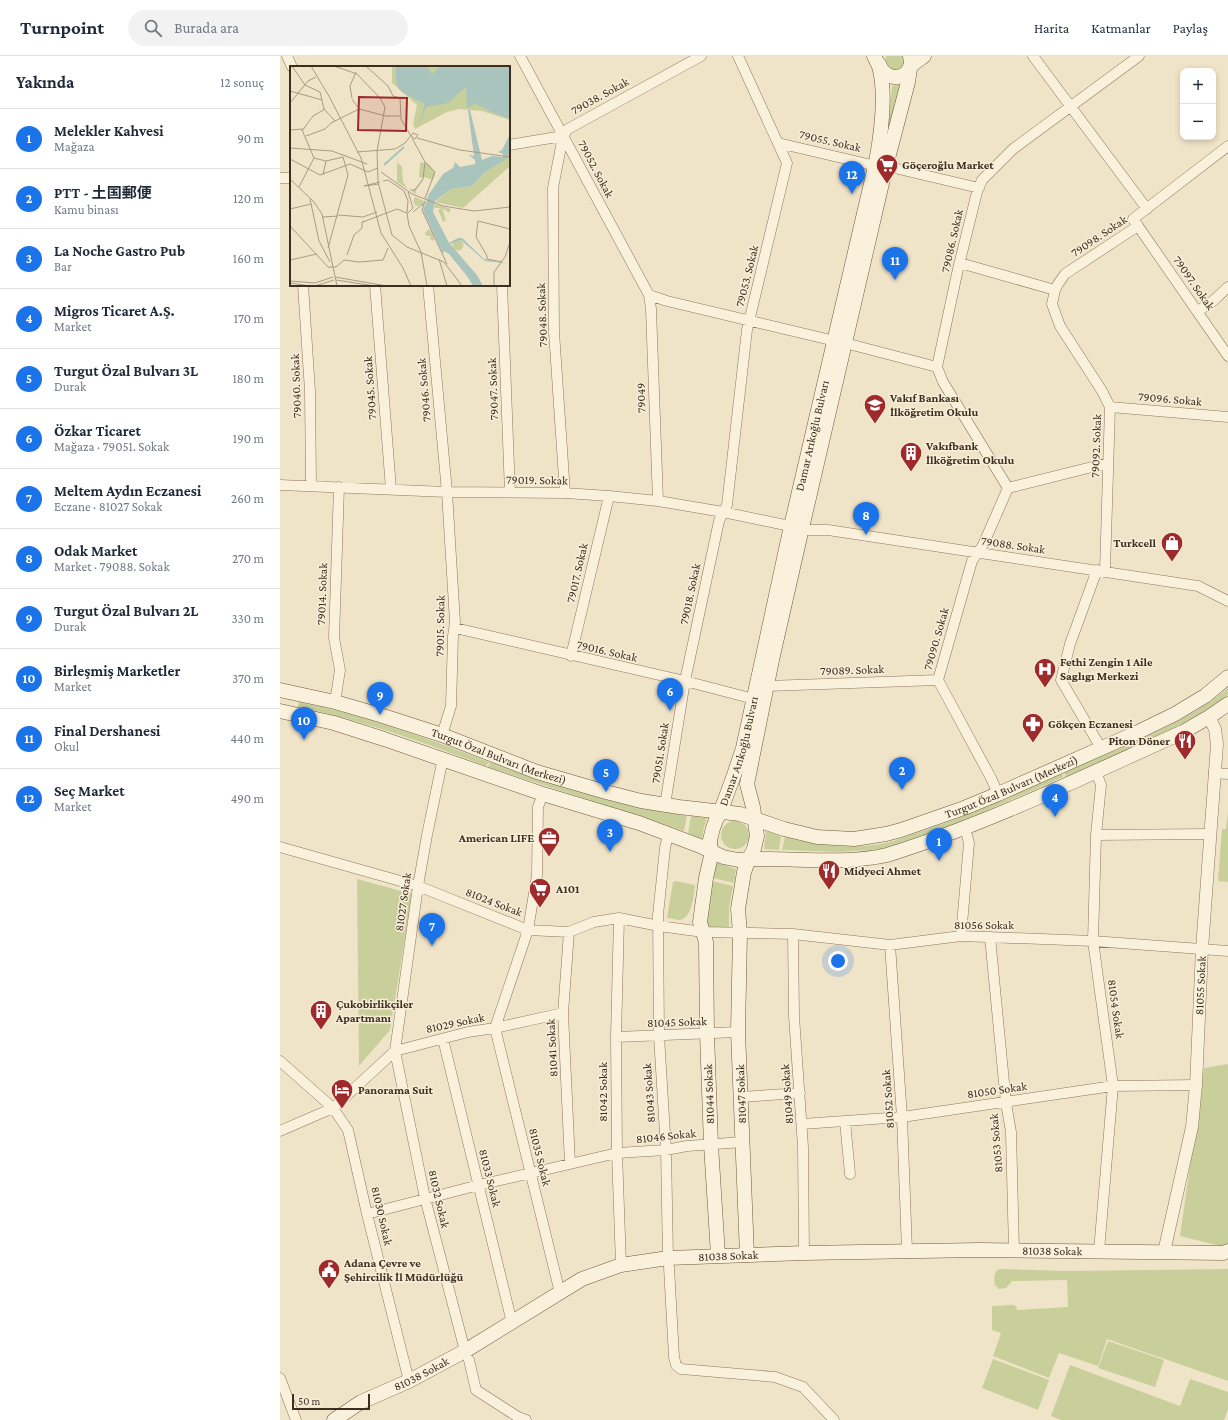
<!DOCTYPE html>
<html lang="tr">
<head>
<meta charset="utf-8">
<style>
	body { margin:0; font-family:"Crimson Pro","Noto Sans SC",serif; background:#f2f2f3; color:#1f2937 }
	.controls { position:absolute; right:12px; top:12px; display:grid; overflow:hidden; border-radius:8px; box-shadow:0 2px 6px #0003 }
	.controls button { width:36px; height:36px; display:grid; place-items:center; padding:0; border:0; border-bottom:1px solid #e0e1e3; background:#fff; color:#1f2937; font:20px sans-serif }
	.scale { position:absolute; left:12px; bottom:10px; width:78px; box-sizing:border-box; padding-left:4px; border:2px solid #3d2e20; border-top:0; font-size:11px; line-height:14px; white-space:nowrap; color:#3d2e20; -webkit-text-stroke:3px #f7eed8; paint-order:stroke }
	.you { position:absolute; left:558px; top:905px; width:14px; height:14px; margin:-10px; border:3px solid #fff; border-radius:50%; background:#1a73e8; box-shadow:0 0 0 6px #1a73e833 }
	.badge { display:grid; place-items:center; width:26px; height:26px; border-radius:50%; background:#1a73e8; color:#fff; font-size:13px; font-weight:700 }
	.pin { position:absolute; translate:-50% -33px; filter:drop-shadow(0 1px 2px #0008) }
	.pin::after { content:''; position:absolute; top:21px; width:14px; height:12px; background:inherit; clip-path:polygon(0 0,100% 0,50% 100%) }
	.list { margin:0; padding:0; list-style:none }
	h2 { display:flex; justify-content:space-between; align-items:center; height:52px; margin:0; padding:0 16px; font-size:17px }
	h2 small { font-size:13px; font-weight:400; color:#747a83 }
	.list li { display:grid; grid-template-columns:26px 1fr auto; gap:12px; align-items:center; box-sizing:border-box; height:60px; padding:0 16px; border-top:1px solid #e0e1e3 }
	.list b { display:block; font-size:15px; white-space:nowrap }
	.list p { margin:0; font-size:13px; white-space:nowrap; color:#747a83 }
	.list em { font-size:13px; font-style:normal; color:#747a83 }
	.icon { flex:none; width:22px; height:22px; fill:none; stroke:currentColor; stroke-width:2; stroke-linecap:round; stroke-linejoin:round }
	.map { position:relative; flex:none; width:948px; height:1364px; overflow:hidden }
	header { display:flex; align-items:center; gap:24px; box-sizing:border-box; height:56px; padding:0 20px; background:#fff; border-bottom:1px solid #e0e1e3 }
	header strong { font-size:19px }
	nav { display:flex; gap:22px; margin-inline-start:auto; font-size:14px }
	.search { width:280px; height:36px; background:#f2f2f3; display:flex; align-items:center; gap:10px; box-sizing:border-box; padding:0 14px; border-radius:22px; color:#747a83; font-size:15px }
	main { display:flex }
	aside { flex:1; background:#fff }
	.map>svg:first-child { display:block }
</style>
</head>
<body>
<header>
<strong>Turnpoint</strong>
<div class="search"><svg class="icon" aria-label="search" viewBox="0 0 24 24"><circle cx="10" cy="10" r="6"/><path d="M15 15l6 6"/></svg>Burada ara</div>
<nav><a>Harita</a><a>Katmanlar</a><a>Paylaş</a></nav>
</header>
<main>
<aside>
<h2>Yakında<small>12 sonuç</small></h2>
<ul class="list">
<li><span class="badge">1</span><div><b>Melekler Kahvesi</b><p>Mağaza</p></div><em>90 m</em></li>
<li><span class="badge">2</span><div><b>PTT - 土国郵便</b><p>Kamu binası</p></div><em>120 m</em></li>
<li><span class="badge">3</span><div><b>La Noche Gastro Pub</b><p>Bar</p></div><em>160 m</em></li>
<li><span class="badge">4</span><div><b>Migros Ticaret A.Ş.</b><p>Market</p></div><em>170 m</em></li>
<li><span class="badge">5</span><div><b>Turgut Özal Bulvarı 3L</b><p>Durak</p></div><em>180 m</em></li>
<li><span class="badge">6</span><div><b>Özkar Ticaret</b><p>Mağaza · 79051. Sokak</p></div><em>190 m</em></li>
<li><span class="badge">7</span><div><b>Meltem Aydın Eczanesi</b><p>Eczane · 81027 Sokak</p></div><em>260 m</em></li>
<li><span class="badge">8</span><div><b>Odak Market</b><p>Market · 79088. Sokak</p></div><em>270 m</em></li>
<li><span class="badge">9</span><div><b>Turgut Özal Bulvarı 2L</b><p>Durak</p></div><em>330 m</em></li>
<li><span class="badge">10</span><div><b>Birleşmiş Marketler</b><p>Market</p></div><em>370 m</em></li>
<li><span class="badge">11</span><div><b>Final Dershanesi</b><p>Okul</p></div><em>440 m</em></li>
<li><span class="badge">12</span><div><b>Seç Market</b><p>Market</p></div><em>490 m</em></li>
</ul>
</aside>
<div class="map">
<svg width="948" height="1364" viewBox="0 0 948 1364">
	<rect width="100%" height="100%" fill="#f0e4c8"/>
	<path fill="#c9cf9b" d="M606,0H623C625,7 623,12 617,15L610,14L605,6Z
		M622,27L607,82L612,30Z
		M948,632V639C899,675 841,696 786,721L784,716C837,693 904,669 948,632Z
		M19,646C84,659 147,682 209,706L206,710C145,687 82,664 18,651Z
		M210,706C275,728 339,750 407,760L404,775L208,711Z
		M782,717L783,721L676,768L602,793L560,796L502,794L505,781C536,789 569,793 601,788C613,786 624,781 636,777C686,761 734,739 782,717Z
		M948,756V826L938,825L942,773H946Z
		M411,760L427,762L424,771L422,783L408,777Z
		M441 779a14 14 0 1 1 28 0a14 14 0 1 1-28 0Z
		M486,775L501,780L499,794L484,793Z
		M438,807L456,813L454,827L433,822L436,808Z
		M77,823L132,838L110,974L79,1010Z
		M396,825L415,829C414,838 412,862 400,864C396,864 391,862 387,862L393,826Z
		M432,825L453,830L449,852V872L428,871L426,869Z
		M948,1008V1189L945,1191L900,1180L924,1012Z
		M720,1213L789,1215L948,1213V1325L827,1283L818,1310L779,1297L769,1322L713,1300L721,1277L712,1274V1250L733,1249L736,1250L737,1254L788,1251L787,1224L732,1225L726,1232L719,1233L715,1229L714,1221L716,1215Z
		M828,1285L884,1304L875,1331L818,1312Z
		M713,1303L769,1324L758,1354L702,1332Z
		M790,1309L900,1350L910,1323L948,1336V1353L944,1364H781L771,1360Z"/>
	<g fill="none" stroke-linecap="round" stroke-linejoin="round">
		<g stroke="#8d765c" stroke-width="11">
			<path id="minor" d="M7,0L12,11
				M240,0L369,239L371,253L378,445
				M753,0L867,153
				M283,80L273,132L274,276L285,437
				M498,87L596,110
				M229,89L283,80L288,73L421,0
				M606,110L699,132
				M0,122H11
				M858,170L948,300
				M680,207L775,234L778,228L785,218L858,170L853,163L948,90
				M23,229L30,335L31,429
				M95,229L111,433
				M148,229L167,436L175,566L173,580L171,650L162,679
				M222,229L230,436
				M775,234L772,248L780,270L822,335L830,351L825,515
				M369,239L387,245L555,285
				M918,255L933,245L948,231
				M565,287L657,311
				M830,351L948,361
				M0,429L167,436L285,437L329,440L378,445L443,456L529,474H548L918,530L948,545
				M728,432L663,326L657,311L678,213L697,136L702,124L733,93L859,0
				M728,432L828,407
				M817,514L790,588L781,624L821,692
				M175,572L405,625L474,643
				M291,600L329,440
				M487,630L658,624
				M55,646L60,614L54,582L59,431
				M163,702L147,779L138,830L115,995L145,1142L185,1295
				M816,716L821,729L816,779L813,885L833,1030L819,1195
				M934,717L948,718
				M718,738L711,722L658,624L692,505L703,489L728,432
				M385,749L405,625L439,465L447,449L467,274L507,107L458,0
				M816,779L930,778
				M0,791L138,830L248,874L289,876L314,866L339,862L379,870L423,876L513,878L610,889L681,880L813,885L948,895
				M339,862L336,981L337,1097L341,1209
				M289,876L283,957L290,1108
				M513,878L514,960L523,1091L524,1197
				M681,880L689,787L685,772
				M710,881L726,1047L731,1076L734,1195
				M610,889L622,1061L627,1195
				M215,972L280,1237
				M215,972L248,874L257,819L258,751L263,738
				M336,981L458,976
				M163,983L232,1267
				M0,1005L53,1052L68,1074L87,1158L129,1325
				M461,1041L520,1037
				M565,1065L570,1118
				M522,1068L622,1061L833,1030L916,1029
				M0,1075L53,1052L115,995L188,976L215,972L283,957
				M87,1158L199,1129L337,1097L386,1094L407,1090L463,1086
				M388,1202L386,1094L379,980L378,859L385,792L388,778
				M389,1211L394,1301L396,1309L401,1313L495,1321L523,1331L554,1364
				M189,1304L196,1334L238,1361L246,1364
				M0,1322L16,1364"/>
		</g>
		<g stroke="#8d765c" stroke-width="13">
			<g id="tertiary">
				<path id="s1" d="M884,1196L912,1071L916,1029L922,893L937,688L935,673L929,661"/>
			</g>
		</g>
		<g stroke="#6f573f" stroke-width="15">
			<g id="secondary">
				<path d="M599,8C603,19 614,25 625,18C628,16 628,13 631,10C635,6 640,3 644,0"/>
				<path id="s2" d="M0,634L55,646L100,659L162,679L257,716L326,736L361,745L399,751L460,758L504,773L537,781L574,783L606,778L621,774L684,752L718,738L858,676L895,658L925,640L948,621"/>
				<path d="M0,655L54,667L104,683L263,738L359,767L420,790L443,801L458,804C507,800 558,810 607,799C709,767 805,720 903,676L929,661L948,648"/>
				<path id="s3" d="M438,1199L431,1089L427,978L426,886L420,866L426,822L431,800L430,784L433,772L436,764L440,757L454,719L463,692L511,470L596,106C601,79 606,41 600,14C599,9 596,4 594,0"/>
				<path d="M467,1199L458,976L460,877L458,853L464,816L469,803L474,793L477,780L473,751L467,728L492,604L522,472L606,110L628,26L631,6L630,0"/>
				<path id="s4" d="M54,1364L81,1346L129,1325L185,1295L302,1223L341,1209L388,1202L524,1197L699,1194L943,1197L948,1195"/>
			</g>
		</g>
		<use href="#minor" stroke="#faf1dc" stroke-width="10"/>
		<use href="#tertiary" stroke="#faf1dc" stroke-width="12"/>
		<use href="#secondary" stroke="#faf1dc" stroke-width="14"/>
	</g>
	<defs>
		<g id="supermarket-pin" transform="scale(1.15)"><path d="M0 17L-7.5 6A9.5 9.5 0 1 1 7.5 6Z" fill="#9e2a2b" stroke="#f7eed8"/><path d="M-6-5.5h2.5l.6 2H6L4.5 2H-2.5L-4.4-4H-6ZM-1.5 3.2a1.3 1.3 0 1 0 .1 0ZM3 3.2a1.3 1.3 0 1 0 .1 0Z" fill="#fff"/></g>
		<g id="school-pin" transform="scale(1.15)"><path d="M0 17L-7.5 6A9.5 9.5 0 1 1 7.5 6Z" fill="#9e2a2b" stroke="#f7eed8"/><path d="M0-5L7-2L0 1L-7-2ZM-4 1L0 2.5L4 1V4Q0 6-4 4Z" fill="#fff"/></g>
		<g id="building-pin" transform="scale(1.15)"><path d="M0 17L-7.5 6A9.5 9.5 0 1 1 7.5 6Z" fill="#9e2a2b" stroke="#f7eed8"/><path d="M-4-6H4V6H1V3H-1V6H-4ZM-2.5-4.3h1.7v1.8h-1.7ZM.8-4.3h1.7v1.8H.8ZM-2.5-1h1.7V.8h-1.7ZM.8-1h1.7V.8H.8Z" fill="#fff"/></g>
		<g id="shop-pin" transform="scale(1.15)"><path d="M0 17L-7.5 6A9.5 9.5 0 1 1 7.5 6Z" fill="#9e2a2b" stroke="#f7eed8"/><path d="M-5-2.5h2.3a2.7 3.5 0 0 1 5.4 0H5L5.5 6h-11ZM-1.5-2.5h3a1.5 2.3 0 0 0-3 0Z" fill="#fff"/></g>
		<g id="hospital-pin" transform="scale(1.15)"><path d="M0 17L-7.5 6A9.5 9.5 0 1 1 7.5 6Z" fill="#9e2a2b" stroke="#f7eed8"/><path d="M-5-5h3v3.5h4V-5h3V5h-3V1.5h-4V5h-3Z" fill="#fff"/></g>
		<g id="pharmacy-pin" transform="scale(1.15)"><path d="M0 17L-7.5 6A9.5 9.5 0 1 1 7.5 6Z" fill="#9e2a2b" stroke="#f7eed8"/><path d="M-2-6h4v4h4v4h-4v4h-4v-4h-4v-4h4Z" fill="#fff"/></g>
		<g id="restaurant-pin" transform="scale(1.15)"><path d="M0 17L-7.5 6A9.5 9.5 0 1 1 7.5 6Z" fill="#9e2a2b" stroke="#f7eed8"/><path d="M-5-6h1v4h1v-4h1v4h1v-4h1v5L-1.5 .5V6h-2V.5L-5-1ZM5-6V6H3V1.5H1.5Q1.5-4 5-6Z" fill="#fff"/></g>
		<g id="office-pin" transform="scale(1.15)"><path d="M0 17L-7.5 6A9.5 9.5 0 1 1 7.5 6Z" fill="#9e2a2b" stroke="#f7eed8"/><path d="M-6-3h4V-5.5h4V-3h4V5H-6ZM-1-4.5V-3h2v-1.5ZM-6 0V1H6V0Z" fill="#fff"/></g>
		<g id="hotel-pin" transform="scale(1.15)"><path d="M0 17L-7.5 6A9.5 9.5 0 1 1 7.5 6Z" fill="#9e2a2b" stroke="#f7eed8"/><path d="M-6-4.5h1.5V1H6V5H4.5V3h-9V5H-6ZM-4 0a1.8 1.8 0 1 1 3.6 0ZM.5 0V-2.5h3Q6-2.5 6 0Z" fill="#fff"/></g>
		<g id="civic-pin" transform="scale(1.15)"><path d="M0 17L-7.5 6A9.5 9.5 0 1 1 7.5 6Z" fill="#9e2a2b" stroke="#f7eed8"/><path d="M-.6-6.5H3V-4.5H.6V-3L4-1V1h2V6H-6V1h2V-1L-.6-3ZM-1.2 2.5V6h2.4V2.5Z" fill="#fff"/></g>
	</defs>
	<g fill-rule="evenodd">
		<use href="#supermarket-pin" x="607" y="109"/>
		<use href="#school-pin" x="595" y="349"/>
		<use href="#building-pin" x="631" y="397"/>
		<use href="#shop-pin" x="892" y="487"/>
		<use href="#hospital-pin" x="765" y="613"/>
		<use href="#pharmacy-pin" x="753" y="668"/>
		<use href="#restaurant-pin" x="905" y="685"/>
		<use href="#office-pin" x="269" y="782"/>
		<use href="#restaurant-pin" x="549" y="815"/>
		<use href="#supermarket-pin" x="260" y="833"/>
		<use href="#building-pin" x="41" y="955"/>
		<use href="#hotel-pin" x="62" y="1034"/>
		<use href="#civic-pin" x="49" y="1214"/>
	</g>
	<g text-anchor="middle" dominant-baseline="central" stroke-width="3" stroke-linejoin="round" paint-order="stroke">
		<g font-size="12" fill="#3d2e20" stroke="#f7eed8">
			<text transform="translate(320 40) rotate(-29)">79038. Sokak</text>
			<text transform="translate(550 85) rotate(13)">79055. Sokak</text>
			<text transform="translate(316 113) rotate(62)">79052. Sokak</text>
			<text transform="translate(819 180) rotate(-34)">79098. Sokak</text>
			<text transform="translate(672 185) rotate(-77)">79086. Sokak</text>
			<text transform="translate(467 220) rotate(-76)">79053. Sokak</text>
			<text transform="translate(914 227) rotate(55)">79097. Sokak</text>
			<text transform="translate(262 259) rotate(-92)">79048. Sokak</text>
			<text transform="translate(16 330) rotate(-92)">79040. Sokak</text>
			<text transform="translate(90 332) rotate(-94)">79045. Sokak</text>
			<text transform="translate(213 333) rotate(-92)">79047. Sokak</text>
			<text transform="translate(144 334) rotate(-95)">79046. Sokak</text>
			<text transform="translate(361 342) rotate(-92)">79049</text>
			<text transform="translate(890 343) rotate(5)">79096. Sokak</text>
			<text stroke="none"><textPath href="#s3" startOffset="835">Damar Arıkoğlu Bulvarı</textPath></text>
			<text transform="translate(816 390) rotate(-88)">79092. Sokak</text>
			<text transform="translate(257 424) rotate(1)">79019. Sokak</text>
			<text transform="translate(733 489) rotate(8)">79088. Sokak</text>
			<text transform="translate(297 517) rotate(-77)">79017. Sokak</text>
			<text transform="translate(42 538) rotate(-88)">79014. Sokak</text>
			<text transform="translate(410 538) rotate(-78)">79018. Sokak</text>
			<text transform="translate(160 570) rotate(-89)">79015. Sokak</text>
			<text transform="translate(656 583) rotate(-74)">79090. Sokak</text>
			<text transform="translate(327 595) rotate(13)">79016. Sokak</text>
			<text transform="translate(572 614) rotate(-2)">79089. Sokak</text>
			<text stroke="none"><textPath href="#s3" startOffset="511">Damar Arıkoğlu Bulvarı</textPath></text>
			<text transform="translate(380 697) rotate(-81)">79051. Sokak</text>
			<text stroke="none"><textPath href="#s2" startOffset="229">Turgut Özal Bulvarı (Merkezi)</textPath></text>
			<text stroke="none"><textPath href="#s2" startOffset="762">Turgut Özal Bulvarı (Merkezi)</textPath></text>
			<text transform="translate(123 846) rotate(-82)">81027 Sokak</text>
			<text transform="translate(214 846) rotate(21)">81024 Sokak</text>
			<text x="704" y="869">81056 Sokak</text>
			<text stroke="none"><textPath href="#s1" startOffset="270">81055 Sokak</textPath></text>
			<text transform="translate(836 953) rotate(82)">81054 Sokak</text>
			<text transform="translate(397 966) rotate(-2)">81045 Sokak</text>
			<text transform="translate(175 967) rotate(-12)">81029 Sokak</text>
			<text transform="translate(272 992) rotate(-93)">81041 Sokak</text>
			<text transform="translate(717 1034) rotate(-8)">81050 Sokak</text>
			<text transform="translate(323 1036) rotate(-90)">81042 Sokak</text>
			<text transform="translate(369 1037) rotate(-94)">81043 Sokak</text>
			<text transform="translate(429 1038) rotate(-92)">81044 Sokak</text>
			<text transform="translate(461 1038) rotate(-92)">81047 Sokak</text>
			<text transform="translate(507 1038) rotate(-94)">81049 Sokak</text>
			<text transform="translate(608 1043) rotate(-94)">81052 Sokak</text>
			<text transform="translate(386 1080) rotate(-6)">81046 Sokak</text>
			<text transform="translate(716 1087) rotate(-95)">81053 Sokak</text>
			<text transform="translate(260 1101) rotate(76)">81035 Sokak</text>
			<text transform="translate(210 1122) rotate(76)">81033 Sokak</text>
			<text transform="translate(159 1143) rotate(77)">81032 Sokak</text>
			<text transform="translate(102 1160) rotate(77)">81030 Sokak</text>
			<text stroke="none"><textPath href="#s4" startOffset="759">81038 Sokak</textPath></text>
			<text stroke="none"><textPath href="#s4" startOffset="435">81038 Sokak</textPath></text>
			<text stroke="none"><textPath href="#s4" startOffset="99">81038 Sokak</textPath></text>
		</g>
		<g font-size="12" font-weight="bold" fill="#3d2e20" stroke="#f7eed8" text-anchor="start">
			<text x="622" y="109">Göçeroğlu Market</text>
			<text x="610" y="342">Vakıf Bankası<tspan x="610" dy="14">İlköğretim Okulu</tspan></text>
			<text x="646" y="390">Vakıfbank<tspan x="646" dy="14">İlköğretim Okulu</tspan></text>
			<text x="876" y="487" text-anchor="end">Turkcell</text>
			<text x="780" y="606">Fethi Zengin 1 Aile<tspan x="780" dy="14">Saglıgı Merkezi</tspan></text>
			<text x="768" y="668">Gökçen Eczanesi</text>
			<text x="890" y="685" text-anchor="end">Piton Döner</text>
			<text x="254" y="782" text-anchor="end">American LIFE</text>
			<text x="564" y="815">Midyeci Ahmet</text>
			<text x="276" y="833">A101</text>
			<text x="56" y="948">Çukobirlikçiler<tspan x="56" dy="14">Apartmanı</tspan></text>
			<text x="78" y="1034">Panorama Suit</text>
			<text x="64" y="1207">Adana Çevre ve<tspan x="64" dy="14">Şehircilik İl Müdürlüğü</tspan></text>
		</g>
	</g>
	<g transform="translate(10 10)">
		<rect width="220" height="220" fill="#f0e4c8"/>
		<path d="M102,0H220V54L192,45L169,43L157,46L125,63L123,58L127,39L102,17ZM220,91V100L173,142L145,136L161,123L182,120L194,107ZM107,96L112,101L113,116L118,123L107,116ZM130,96L138,98L137,96L145,106V108L132,143L135,149L149,183L144,171V175L140,173L141,170H137L135,167L139,163L142,167L132,144V142L133,139L126,140L123,136L125,131L134,135L143,114L134,111L132,116L126,124V128L122,126L134,112L129,111ZM145,138L161,143L159,147L152,142L156,154L153,156L148,144L151,142H144ZM162.5 179a5.5 5.5 0 1 1 11 0a5.5 5.5 0 1 1-11 0Z" fill="#c9cf9b"/>
		<path d="M106,0H137L142,8L151,0H220V53L201,46L185,37L177,43L176,21L158,37L136,41L128,63L135,38L113,27L108,22L106,13ZM178,44H180L192,94L202,90L213,91V88L208,86L212,84L219,70L220,91L194,107L182,120L161,123L145,135L143,146L159,177L168,172H172L194,193L220,198L195,195L171,174L160,178L187,209L193,220H183L177,210L159,188L154,185L153,188L133,144L139,128L153,108L163,102L165,96L170,101L185,98V94L178,88L184,90Z" fill="#a9c4bc"/>
		<path fill="none" stroke="#a9c4bc" stroke-width="2" d="M94,99L114,81"/>
		<path fill="none" stroke="#a89b85" stroke-width="1" d="M2,0L15,19L30,26L34,43L45,55M21,0L40,32L71,92L91,167L113,202L121,220M44,0L67,8L90,32L95,41L87,85L88,116L102,169L117,181L154,196L172,220M76,0L98,20L103,30L110,32L111,53L121,70M0,25L32,34M62,32L60,20L66,6M62,33L69,43M0,37L18,15L26,11M41,57L69,43L96,50H110M0,64L13,63M12,65L23,50L35,43M16,70L35,63L42,56M122,72L135,96L145,106L135,132M127,72L170,84L220,91M0,82L42,85L77,98M67,86L105,83L115,77L123,67L128,69L125,73L121,70M24,92L36,95L53,91L58,109L38,182M0,93L30,109L60,98L78,106L88,102M91,106L122,128L153,140L184,145L220,141M33,109L36,95M0,113L24,136L32,148L47,220M93,115L98,114L114,125L118,135L117,147M89,118L74,120L90,116M9,121L24,92L12,64M120,124H125L133,113L135,96M20,133L29,175L40,196M135,135L132,144L157,198M0,143L21,138M123,146L133,138M118,147L123,142L118,126M48,149L73,151L87,146M33,151L48,150M73,156L107,143L117,147L119,160L131,186L137,220M0,160L39,202M57,189L64,169L72,162V156L74,155M149,193L157,220M197,193V190L186,171L188,155L220,163M197,193L212,196M0,194L27,188M39,201H46L54,194L69,196L93,194L98,182M45,211L97,220M46,214L85,220M0,215L25,217L43,211M0,217L20,220M25,220L44,214M204,220V206L215,191L220,176"/>
		<path fill="#9e2a2b" fill-opacity="0.15" stroke="#9e2a2b" stroke-width="2" d="M69,31L117,32L116,65L68,64Z"/>
		<rect width="220" height="220" fill="none" stroke="#3d2e20" stroke-width="2"/>
	</g>
</svg>
<div class="controls">
<button>+</button>
<button>−</button>
</div>
<div class="scale">50 m</div>
<div class="you"></div>
<div class="pin badge" style="left:659px;top:805px">1</div>
<div class="pin badge" style="left:622px;top:734px">2</div>
<div class="pin badge" style="left:330px;top:796px">3</div>
<div class="pin badge" style="left:775px;top:761px">4</div>
<div class="pin badge" style="left:326px;top:736px">5</div>
<div class="pin badge" style="left:390px;top:655px">6</div>
<div class="pin badge" style="left:152px;top:890px">7</div>
<div class="pin badge" style="left:586px;top:479px">8</div>
<div class="pin badge" style="left:100px;top:659px">9</div>
<div class="pin badge" style="left:24px;top:684px">10</div>
<div class="pin badge" style="left:615px;top:224px">11</div>
<div class="pin badge" style="left:572px;top:138px">12</div>
</div>
</main>
</body>
</html>
